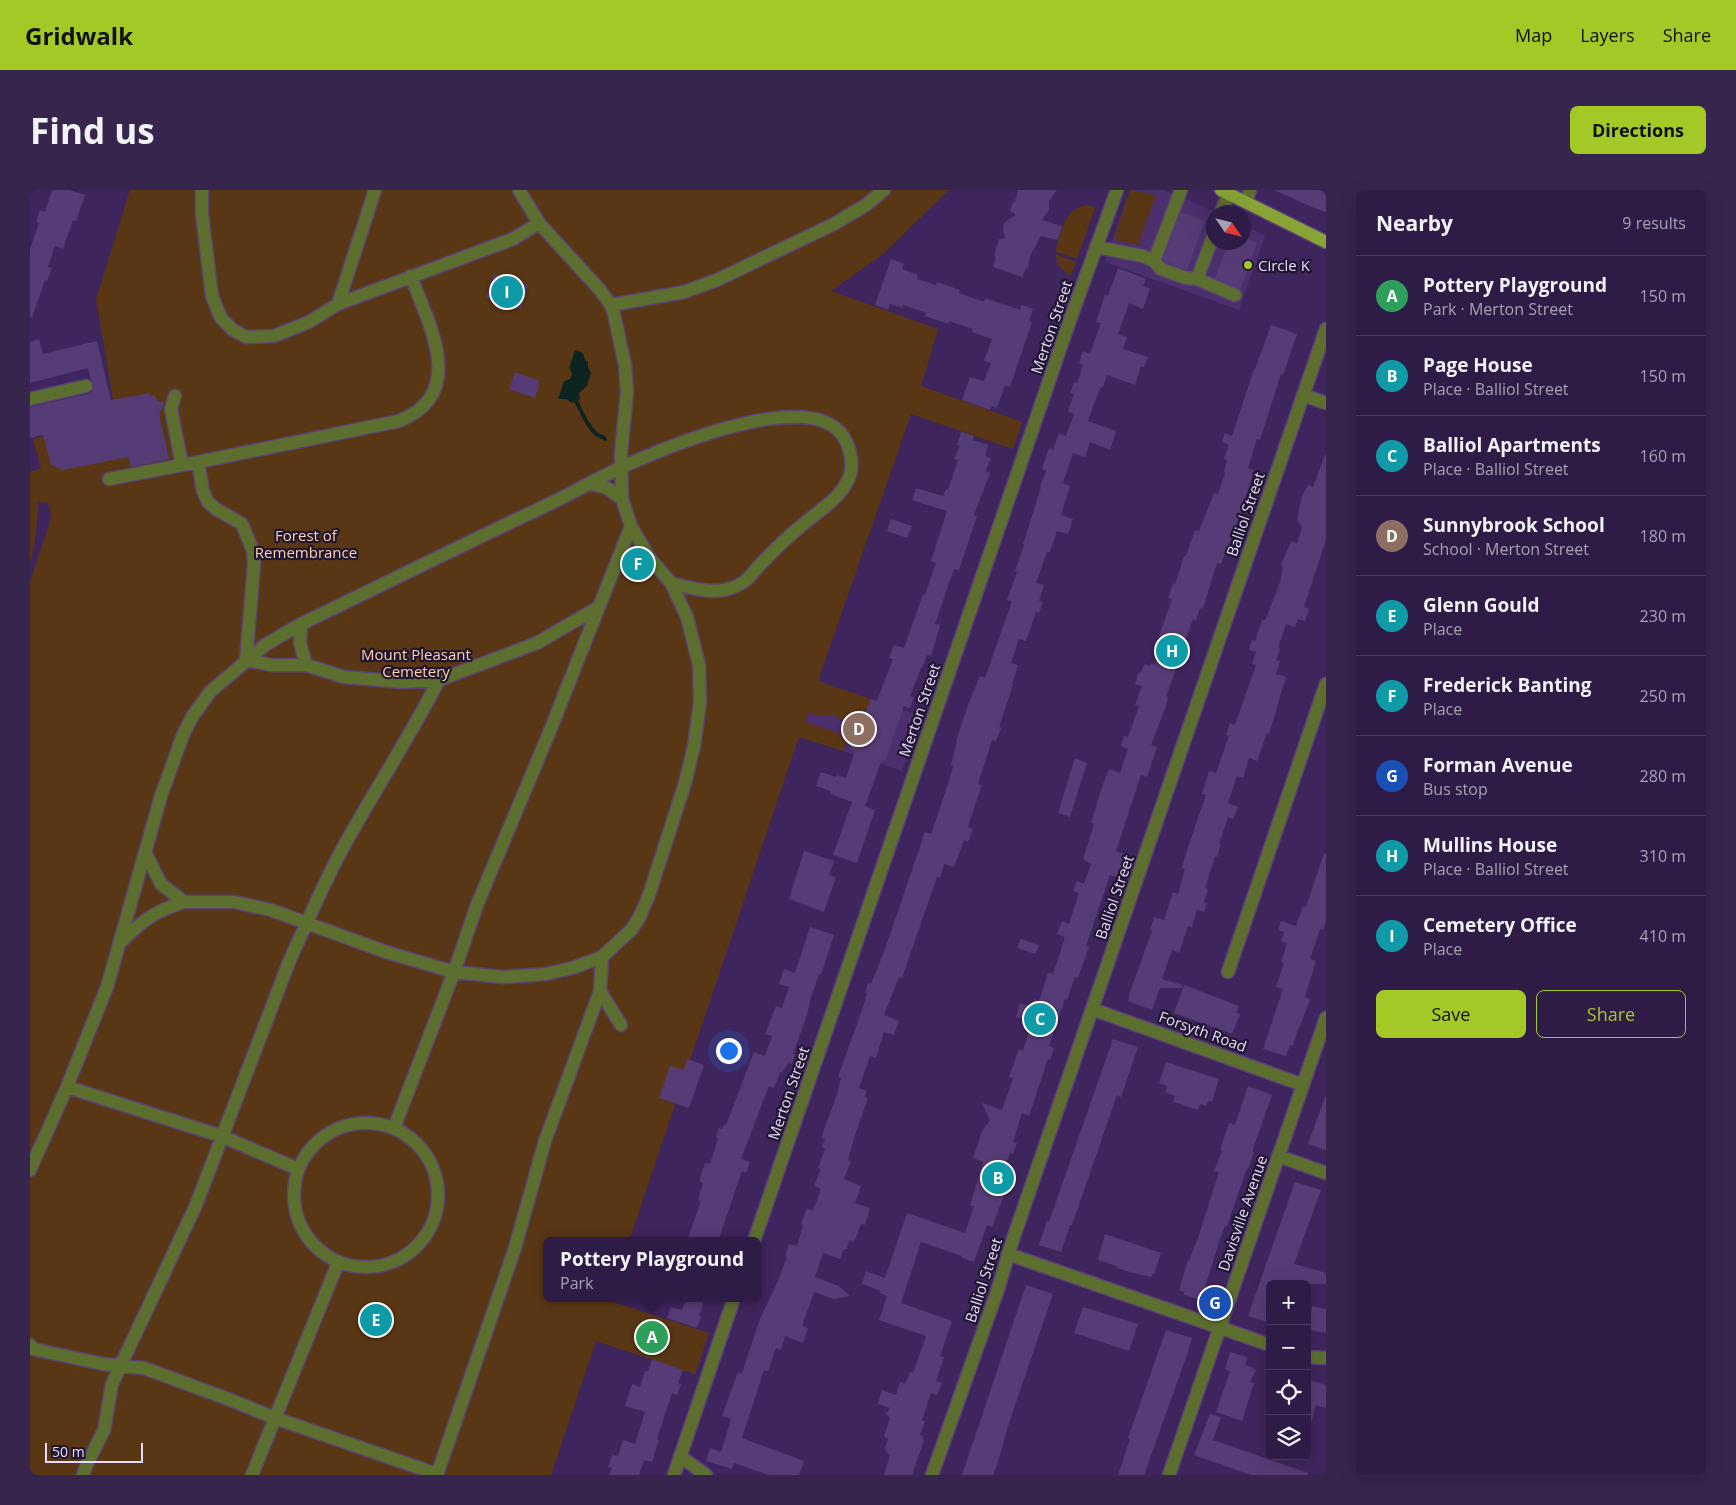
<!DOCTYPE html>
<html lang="en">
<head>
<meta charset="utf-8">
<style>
	body { margin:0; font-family:"Open Sans",sans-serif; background:#37254d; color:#f1f3f6 }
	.controls { position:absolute; right:15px; bottom:15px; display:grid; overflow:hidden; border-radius:8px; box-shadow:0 5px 20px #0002 }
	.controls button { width:45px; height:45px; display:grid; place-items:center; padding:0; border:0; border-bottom:1px solid #4a3a5f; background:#2f1c46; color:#f1f3f6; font:25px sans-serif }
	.compass { position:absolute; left:1176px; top:15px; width:45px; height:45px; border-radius:50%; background:#2f1c46; box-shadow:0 5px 20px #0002; rotate:125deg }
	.scale { position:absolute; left:15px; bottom:12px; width:98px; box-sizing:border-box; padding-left:5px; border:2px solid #e7dafc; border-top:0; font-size:14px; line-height:18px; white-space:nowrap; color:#e7dafc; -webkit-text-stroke:4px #21162f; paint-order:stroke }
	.you { position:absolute; left:698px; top:860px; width:18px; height:18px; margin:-12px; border:4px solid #fff; border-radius:50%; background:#1a73e8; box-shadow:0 0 0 8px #1a73e833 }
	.badge { display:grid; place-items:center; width:32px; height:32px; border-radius:50%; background:#a3c927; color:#fff; font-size:16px; font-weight:700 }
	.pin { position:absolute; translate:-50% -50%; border:2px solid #fff; box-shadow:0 1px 5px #0006 }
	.popup { position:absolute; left:513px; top:1047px; width:218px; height:65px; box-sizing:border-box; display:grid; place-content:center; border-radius:8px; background:#2f1c46; filter:drop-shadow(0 1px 4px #0005); font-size:16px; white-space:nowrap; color:#a7a1b3 }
	.popup b { font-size:19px; color:#f1f3f6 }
	.popup::after { content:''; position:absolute; left:50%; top:100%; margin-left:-10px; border:10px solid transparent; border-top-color:#2f1c46 }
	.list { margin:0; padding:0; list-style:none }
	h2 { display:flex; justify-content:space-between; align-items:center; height:65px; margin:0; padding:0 20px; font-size:21px }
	h2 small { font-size:16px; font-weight:400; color:#a7a1b3 }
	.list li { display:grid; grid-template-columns:32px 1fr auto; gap:15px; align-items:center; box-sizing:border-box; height:80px; padding:0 20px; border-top:1px solid #4a3a5f }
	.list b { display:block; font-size:19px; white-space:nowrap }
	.list p { margin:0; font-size:16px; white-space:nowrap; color:#a7a1b3 }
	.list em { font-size:16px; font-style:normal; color:#a7a1b3 }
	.actions { display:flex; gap:10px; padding:15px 20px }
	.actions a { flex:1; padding:11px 0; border:1px solid #a3c927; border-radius:8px; text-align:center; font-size:18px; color:#a3c927 }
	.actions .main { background:#a3c927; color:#111 }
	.icon { flex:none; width:28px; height:28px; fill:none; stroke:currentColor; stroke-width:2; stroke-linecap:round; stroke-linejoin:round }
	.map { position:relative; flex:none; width:1296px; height:1285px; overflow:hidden; border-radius:8px }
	header { display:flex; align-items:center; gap:30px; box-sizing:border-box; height:70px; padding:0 25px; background:#a3c927; color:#111 }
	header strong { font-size:24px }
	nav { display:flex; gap:28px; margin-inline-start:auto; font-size:18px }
	.intro { display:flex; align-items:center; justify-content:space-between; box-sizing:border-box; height:120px; padding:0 30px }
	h1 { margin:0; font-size:35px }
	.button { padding:12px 22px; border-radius:8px; background:#a3c927; color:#111; font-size:18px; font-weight:700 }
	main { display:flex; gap:30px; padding:0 30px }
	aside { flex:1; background:#2f1c46; border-radius:8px; box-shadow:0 5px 20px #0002 }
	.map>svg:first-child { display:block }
</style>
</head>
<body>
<header>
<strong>Gridwalk</strong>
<nav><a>Map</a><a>Layers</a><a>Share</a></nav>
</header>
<div class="intro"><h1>Find us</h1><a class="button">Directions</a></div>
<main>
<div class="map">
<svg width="1296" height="1285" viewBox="0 0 1296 1285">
	<rect width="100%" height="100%" fill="#3f255d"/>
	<path fill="#4c2f6d" d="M1100,0H1134L1186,22H1184V52H1214V35L1235,46L1209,120L1075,72Z
		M788,491L891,526L872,581L769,546Z"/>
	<path fill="#593715" d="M100,0H919L853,64L801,101L908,139L891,196L992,232L983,259L881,224L788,491L841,509L835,524L826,523L818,530L815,531L802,525L792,526L778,522L775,532L808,543L818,548L813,561L769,547L599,1051H517V1108H580V1111L679,1143L665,1184L566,1151L521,1285H0V392L21,328L18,312L13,313L8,311C9,318 4,366 0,372V282L11,278L3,249L86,227L66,109Z
		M1100,0L1126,5L1108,55L1088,51L1084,48Z
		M1058,15L1065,18L1047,69L1026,62C1026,55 1029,49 1031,42C1036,28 1041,17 1058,15Z
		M1025,64L1046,72L1041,86L1029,77Z"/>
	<path fill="#0e2420" d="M545,160C551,162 554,162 555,170L558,172V177L561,183L557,196L549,203L550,209L542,213L536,209H528L534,191L540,189L542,184L539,178Z"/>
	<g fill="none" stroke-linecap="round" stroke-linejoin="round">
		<path stroke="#0e2420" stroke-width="4" d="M546,211C552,222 556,234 565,243C568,247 572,245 575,249"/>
	</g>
	<path fill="#563c76" d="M22,0H39L55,5L46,31L43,30L33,59L25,56L18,77L22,78L17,91L15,90L2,128L0,127V59L9,33L6,32L10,20L15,22Z
		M988,0H1027L1019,11V20L1012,30L1032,36L1028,50L1011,46L1000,66L998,78H996L992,87L963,77L966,67L964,66L969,49L975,48L973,38L975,32L986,25L980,20L982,14L985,11Z
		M1244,0H1296V22L1282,17Z
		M1151,22L1175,31L1157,80L1136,72L1133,69Z
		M1214,47L1227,53L1210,99L1185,88L1199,52H1214Z
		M861,69L874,74L872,79L888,85L887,89L906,95L907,92L930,100L929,103L954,112L955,108L990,120L992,115L1003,119L999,131L1002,132L980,197L975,195L967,218L962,216L960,220L932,210L940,187L954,191L961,173L954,171L962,149L942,142L943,139L919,131V134L895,126L896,123L873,115L872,118L860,114L858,120L845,115Z
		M1088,78L1116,89L1113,96L1120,98L1113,119L1099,113L1088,144L1097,147L1093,159L1118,167L1114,177L1111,176L1105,195L1077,185L1073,197H1071L1065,211L1058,231L1086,241L1080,260L1060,252L1055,267L1043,263L1033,293L1040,296L1031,325L1043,329L1038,344L1027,341L1020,362H1017L1006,393L1014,395L1009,411L1013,412L1009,423L1006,422L996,451L989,449L981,473L988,475L982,494L983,495L969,537L971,538L966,551L962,550L948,594L951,595V597L938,637L943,639L938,652L934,650L924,677L914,674L910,688L907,687L872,788L869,787L854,825L869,831L864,845L854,842L846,868L840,866L829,898L837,901L835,907L838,908L825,945L818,970L821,971L814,989L831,996L825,1013L840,1018L835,1035L831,1034L824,1052L819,1050L817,1059L813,1060L810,1069L793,1063L785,1087L809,1096L820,1106L804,1109L784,1102L772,1136L778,1138L773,1153L755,1146L751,1160L746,1158L738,1181L734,1180L712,1248L774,1271L769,1285H739L704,1273L702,1279L676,1271L680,1258L691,1262L701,1229L692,1226L708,1182L712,1183L730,1129L748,1091L757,1067L755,1066L759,1054L767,1056L773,1035L771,1034L777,1018L783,1021L791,999L784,996L791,979L788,978L795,959L792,956L795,949L791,948L807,904L811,888L808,887L833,817L837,803H835L838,793L841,794L854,762L895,642L901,644L908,624L922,581L923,575H921L927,552L926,551L938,515L950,486L955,488L981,414V411L977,410L987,382L985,381L994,355L993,354L1011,297H1010L1016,281L1012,279L1019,258L1023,260L1029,243L1036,246L1044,224L1038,221L1044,204L1040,203L1044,192L1047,193L1053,175L1049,173L1053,161L1060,164L1070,135V133L1066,132L1075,105L1078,106Z
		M464,84L498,95L491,119L456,108Z
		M1241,135L1267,144L1253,185L1251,184L1230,250L1227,249L1218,278L1224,280L1209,328L1191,374L1187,373L1174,415L1172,419L1170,418L1166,430L1163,429L1153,456L1156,458L1153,469L1149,471L1136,506L1138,507L1136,516L1121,555L1127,557L1117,587L1111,585L1086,661L1096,665L1089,688L1080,685L1056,756L1059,757L1048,788L1045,787L1037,810L1035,809L1019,856L1024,858L1020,870L1018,869L999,926L992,923L983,952L987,953L983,964L980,963L973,982L983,985L978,998L976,1000L962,1037L957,1035L944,1072L932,1068V1066L891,1052L871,1113L922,1131L910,1166L914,1167L906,1191L912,1193L907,1205L901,1203L892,1230L895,1231L890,1245L893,1246L892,1249L894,1250L882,1285H854L860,1265L858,1264L855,1258L858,1249L854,1246L860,1228L856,1224L860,1218L848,1214L852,1200L866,1205L870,1192L875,1194L880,1182L883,1183L896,1146L849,1130L857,1106L850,1103L851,1101L832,1094L836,1081L855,1088L877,1023L935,1043L944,1016L940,1015L953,972L943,968L953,939L960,931L952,913L972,920L983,888L979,887L989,859L993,861L999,841L993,839L996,830L986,827L990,813L1002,817L1004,809L1009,811L1018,783L1023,784L1035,747L1027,744L1032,731L1039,734L1049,703L1043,701L1047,691L1054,694L1061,674L1053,669L1064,634L1061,633L1072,597L1079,579L1090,583L1098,559L1091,556L1094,546L1098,547L1109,516L1105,515L1112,496L1105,494L1109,482L1111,483L1114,474L1120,476L1121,473L1125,475L1133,448L1129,446L1142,409L1138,408L1143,393L1145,394L1154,366H1156L1165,340L1169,341L1184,303L1188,304L1195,283L1194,282L1197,270L1194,269L1199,255L1192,252L1195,243L1202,246L1224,179H1225Z
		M9,149L13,164L67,151L81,210L120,203V206L125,205L127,210L134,213L129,224L139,269L101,277L98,267L33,280L21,275L13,245L0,248V217L58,204L62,202L64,195L61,190L58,178L0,193V152Z
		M485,182L510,191L505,208L479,199Z
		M931,242L944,246L943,250L958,255L955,266L961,268L956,281L960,283L944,325L947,326L929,380L924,379L905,434L910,435L901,466L897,465L892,478H891L880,506L884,507L880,518L874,516L856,569L851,572L835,616L845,620L827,673L803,665L822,612L800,604L801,601L786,596L791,582L806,587L807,585L816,588L825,561L819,559L823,546H821L829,522L835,524L841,509L847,511L863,469L859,468L864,455L874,458L893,404L895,405L906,373L901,371L917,321L882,310L886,298L913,306L916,299L918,300L928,270L924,269L930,256L927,255Z
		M1295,265H1296V350L1274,417L1279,419L1275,431L1268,429L1265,437L1256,434L1248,458L1250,459L1246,470L1250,471L1246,484L1256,487L1239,544L1237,543L1227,571L1219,568L1213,588L1207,586L1198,613L1208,617L1203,629L1198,627L1189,654H1191L1187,667H1185L1175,698L1178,699L1174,712L1177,713L1174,722L1167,720L1162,737L1158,736L1149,763L1142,760L1132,789L1152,795V798H1130L1122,820L1098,811L1100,802L1122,741L1120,740L1124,727L1134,730L1143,702L1148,704L1155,679L1152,678L1158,657L1176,605L1172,604L1179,581L1186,583L1199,546L1196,545L1200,533L1205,535L1226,475L1222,474L1226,462L1219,460L1222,450L1225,451L1232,430H1235L1239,421L1250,392L1253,376L1251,375L1261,351L1267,353L1272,337L1267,330L1272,306L1278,295L1283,297Z
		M861,329L882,336L877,348L857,341Z
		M1045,568L1057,573L1040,627L1028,623Z
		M774,661L804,671L799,685L806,687L794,722L759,709Z
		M1294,663L1296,664V731L1293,740L1290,739L1280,769L1286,771L1275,807L1280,809L1269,839L1268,838L1263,856L1260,855L1256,866L1233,859L1253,799L1246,797L1254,773L1251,772L1257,753L1251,751L1254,742L1248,740L1251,731L1266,736L1273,716L1276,717Z
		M780,737L804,745L791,785L789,784L781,807L777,825L763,864H765L762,874L758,873L752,883L750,882L744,898L739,896L711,969L720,972L716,983L712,981L688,1051H657L671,1011L668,1010L673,993L669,991L675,973L680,974L688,948L686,947L689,938L692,939L694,935H696L724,862L735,866L742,846L735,844L746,816L752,818L759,797L749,794L754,779L765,783Z
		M991,749L1009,755L1005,764L987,758Z
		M1154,795L1209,816L1206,823L1210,824L1202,844L1144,823Z
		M1083,849L1108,857L1091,907L1087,905L1042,1035H1040L1031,1062L1009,1055L1017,1031L1019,1032Z
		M657,869L674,875L659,918L629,908L640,876L654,880Z
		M1136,872L1189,889L1182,912L1178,911L1176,916L1170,914L1168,920L1143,912L1145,906L1135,902L1137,896L1129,893Z
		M1218,896L1242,905L1222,962H1224L1218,979L1217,978L1197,1036H1195L1188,1055L1171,1110L1154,1105V1102L1149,1100L1158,1070L1159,1071L1165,1054H1166L1189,982L1184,981L1192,961L1190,960L1199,933L1205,935Z
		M1295,907H1296V960L1278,954Z
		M1265,992L1291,1000L1264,1074L1296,1083V1094H1240V1133L1218,1126Z
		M1075,1044L1131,1063L1124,1084H1122L1121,1087L1100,1082L1087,1078V1076L1068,1070Z
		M996,1095L1023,1104L979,1233L966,1278L963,1285H932Z
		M657,1108H675L669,1126L671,1127L667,1138L637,1128L641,1117L652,1120Z
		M1282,1116L1296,1119V1143L1278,1140Z
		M1053,1117L1108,1134L1099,1161L1044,1143Z
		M1136,1140L1162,1148L1158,1162L1114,1285H1088L1100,1249L1098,1248Z
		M1200,1162L1217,1167L1215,1175L1224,1178L1223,1179L1226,1180L1220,1192L1224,1193L1212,1231L1186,1222L1200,1181L1195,1179Z
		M622,1169L653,1180L648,1193L651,1194L647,1205L642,1203L627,1249L629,1250L622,1272L614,1270L609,1285H579L582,1278L578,1277L582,1265L588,1266L593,1250L605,1254L615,1222L595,1216L602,1194L610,1197L615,1181L618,1182Z
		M1277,1189L1296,1195V1218L1286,1215L1280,1237L1277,1236Z
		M1180,1224L1191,1227L1183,1250L1278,1283V1285H1221L1164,1265Z"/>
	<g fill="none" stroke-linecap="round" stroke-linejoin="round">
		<g stroke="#5a4276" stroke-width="15">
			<path id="minor" d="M172,0V24L182,106L191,128L203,140L216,147L244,146L279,132L308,114L483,49L509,33
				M1216,12L1220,0
				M1191,22L1199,3
				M1066,57L1113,66L1124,71L1131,79L1156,88L1167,89L1184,44
				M1124,71L1151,0
				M1167,89L1205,105
				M308,114L345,0
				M581,115L654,102L687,90L804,34L836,15L854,0
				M1273,205L1296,213
				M145,206L141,219L152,275
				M0,209L56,196
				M79,289L168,272
				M560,293L577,298L592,309
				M271,434L270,453L276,475
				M216,470L224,375L223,361L212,334L186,319L178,312L173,301L168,272L369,231C438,204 399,135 381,86
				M216,470L241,475H276L314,487L372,492L409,490L507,453L569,417
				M115,662L131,694L154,712H204L241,720L356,762L424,782L473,787L516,784L542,778L572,767
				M92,751C114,729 124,722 154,712
				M1198,782L1296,494
				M570,801L591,835
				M1062,819L1273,895
				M37,897L191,946L268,979
				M264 1005a72 72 0 1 1 144 0a72 72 0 1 1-144 0Z
				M364,938L424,782L447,715L519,543L601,336L592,309L591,263L597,202L595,175L584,124L581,115L570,100L509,33L489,0
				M1248,966L1296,983
				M0,980L37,897L77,797L131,606L153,545L162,527L180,502L235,455L271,434C352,395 432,355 513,317C539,305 564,290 590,278C634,258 779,196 813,246C821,258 825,279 817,292C807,311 787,322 771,336C755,349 741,363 727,378C723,383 718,390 712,393C690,407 664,399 641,393
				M724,1051L1041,127L1087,0
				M978,1064L1240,1155
				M0,1155L3,1159L73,1174L114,1178L198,1209L245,1228L407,1284
				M1277,1167L1296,1168
				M650,1266L676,1285
				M53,1285L57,1274L74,1240L82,1194L166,1015L259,772C275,736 291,700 309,665C341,606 378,550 409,490
				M222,1285L308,1073
				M407,1285L484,1061L515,951L570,801L572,767L602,739L610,726L619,705L655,593L664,556L670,512L669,475L657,427L641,393L619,367L601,336
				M644,1285L704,1108
				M902,1285L968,1099L983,1049L1296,139
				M1139,1285L1296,828"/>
		</g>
		<g stroke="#5a4276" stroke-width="15">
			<path id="major" d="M1191,0L1296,52"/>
		</g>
		<use href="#minor" stroke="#5d6f2f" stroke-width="12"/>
		<use href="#major" stroke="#88a437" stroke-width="12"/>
	</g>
	<circle fill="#a3c927" stroke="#21162f" stroke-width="2" cx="1218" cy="75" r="5"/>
	<g text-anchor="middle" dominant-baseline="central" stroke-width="4.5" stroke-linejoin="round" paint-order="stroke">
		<g font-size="15" fill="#e7dafc" stroke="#21162f" text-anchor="start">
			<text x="1228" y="75">Circle K</text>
		</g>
		<g font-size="15" fill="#e7dafc" stroke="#21162f">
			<text transform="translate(1021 137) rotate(-71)">Merton Street</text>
			<text transform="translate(1215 324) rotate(-71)">Balliol Street</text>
			<text transform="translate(889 520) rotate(-71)">Merton Street</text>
			<text transform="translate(1084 707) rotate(-71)">Balliol Street</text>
			<text transform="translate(1173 841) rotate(20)">Forsyth Road</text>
			<text transform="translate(758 903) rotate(-71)">Merton Street</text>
			<text transform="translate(1212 1023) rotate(-71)">Davisville Avenue</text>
			<text transform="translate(953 1090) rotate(-72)">Balliol Street</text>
		</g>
		<g font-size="15" fill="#fdd2ac" stroke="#21162f">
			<text x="276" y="345">Forest of<tspan x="276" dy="17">Remembrance</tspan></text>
			<text x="386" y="464">Mount Pleasant<tspan x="386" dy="17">Cemetery</tspan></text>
		</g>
	</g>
</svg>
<div class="controls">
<button>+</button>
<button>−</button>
<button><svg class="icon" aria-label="locate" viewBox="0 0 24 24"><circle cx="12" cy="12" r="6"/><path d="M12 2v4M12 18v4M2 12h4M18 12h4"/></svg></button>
<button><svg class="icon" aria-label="layers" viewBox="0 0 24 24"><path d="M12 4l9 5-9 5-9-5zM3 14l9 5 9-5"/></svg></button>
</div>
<svg class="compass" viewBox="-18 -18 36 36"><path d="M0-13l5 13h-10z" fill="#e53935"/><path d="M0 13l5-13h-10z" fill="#a7a1b3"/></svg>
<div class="scale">50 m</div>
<div class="you"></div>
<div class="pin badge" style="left:622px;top:1147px;background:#2e9e5b">A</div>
<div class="popup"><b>Pottery Playground</b>Park</div>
<div class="pin badge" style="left:968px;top:988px;background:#0f9aa8">B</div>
<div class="pin badge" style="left:1010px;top:829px;background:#0f9aa8">C</div>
<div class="pin badge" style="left:829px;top:539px;background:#8d6e63">D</div>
<div class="pin badge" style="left:346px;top:1130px;background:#0f9aa8">E</div>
<div class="pin badge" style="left:608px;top:374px;background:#0f9aa8">F</div>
<div class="pin badge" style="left:1185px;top:1113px;background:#1a4fb4">G</div>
<div class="pin badge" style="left:1142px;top:461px;background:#0f9aa8">H</div>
<div class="pin badge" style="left:477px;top:102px;background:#0f9aa8">I</div>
</div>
<aside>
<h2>Nearby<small>9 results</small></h2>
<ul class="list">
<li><span class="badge" style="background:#2e9e5b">A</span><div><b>Pottery Playground</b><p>Park · Merton Street</p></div><em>150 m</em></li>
<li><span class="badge" style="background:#0f9aa8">B</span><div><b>Page House</b><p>Place · Balliol Street</p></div><em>150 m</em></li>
<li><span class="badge" style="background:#0f9aa8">C</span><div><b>Balliol Apartments</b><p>Place · Balliol Street</p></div><em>160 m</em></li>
<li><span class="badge" style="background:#8d6e63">D</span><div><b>Sunnybrook School</b><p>School · Merton Street</p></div><em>180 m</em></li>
<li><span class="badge" style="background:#0f9aa8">E</span><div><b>Glenn Gould</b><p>Place</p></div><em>230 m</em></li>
<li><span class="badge" style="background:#0f9aa8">F</span><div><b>Frederick Banting</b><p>Place</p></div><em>250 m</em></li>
<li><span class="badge" style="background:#1a4fb4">G</span><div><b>Forman Avenue</b><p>Bus stop</p></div><em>280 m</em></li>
<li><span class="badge" style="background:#0f9aa8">H</span><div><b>Mullins House</b><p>Place · Balliol Street</p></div><em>310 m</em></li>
<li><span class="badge" style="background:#0f9aa8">I</span><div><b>Cemetery Office</b><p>Place</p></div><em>410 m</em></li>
</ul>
<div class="actions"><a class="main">Save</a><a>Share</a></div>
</aside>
</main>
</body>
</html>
